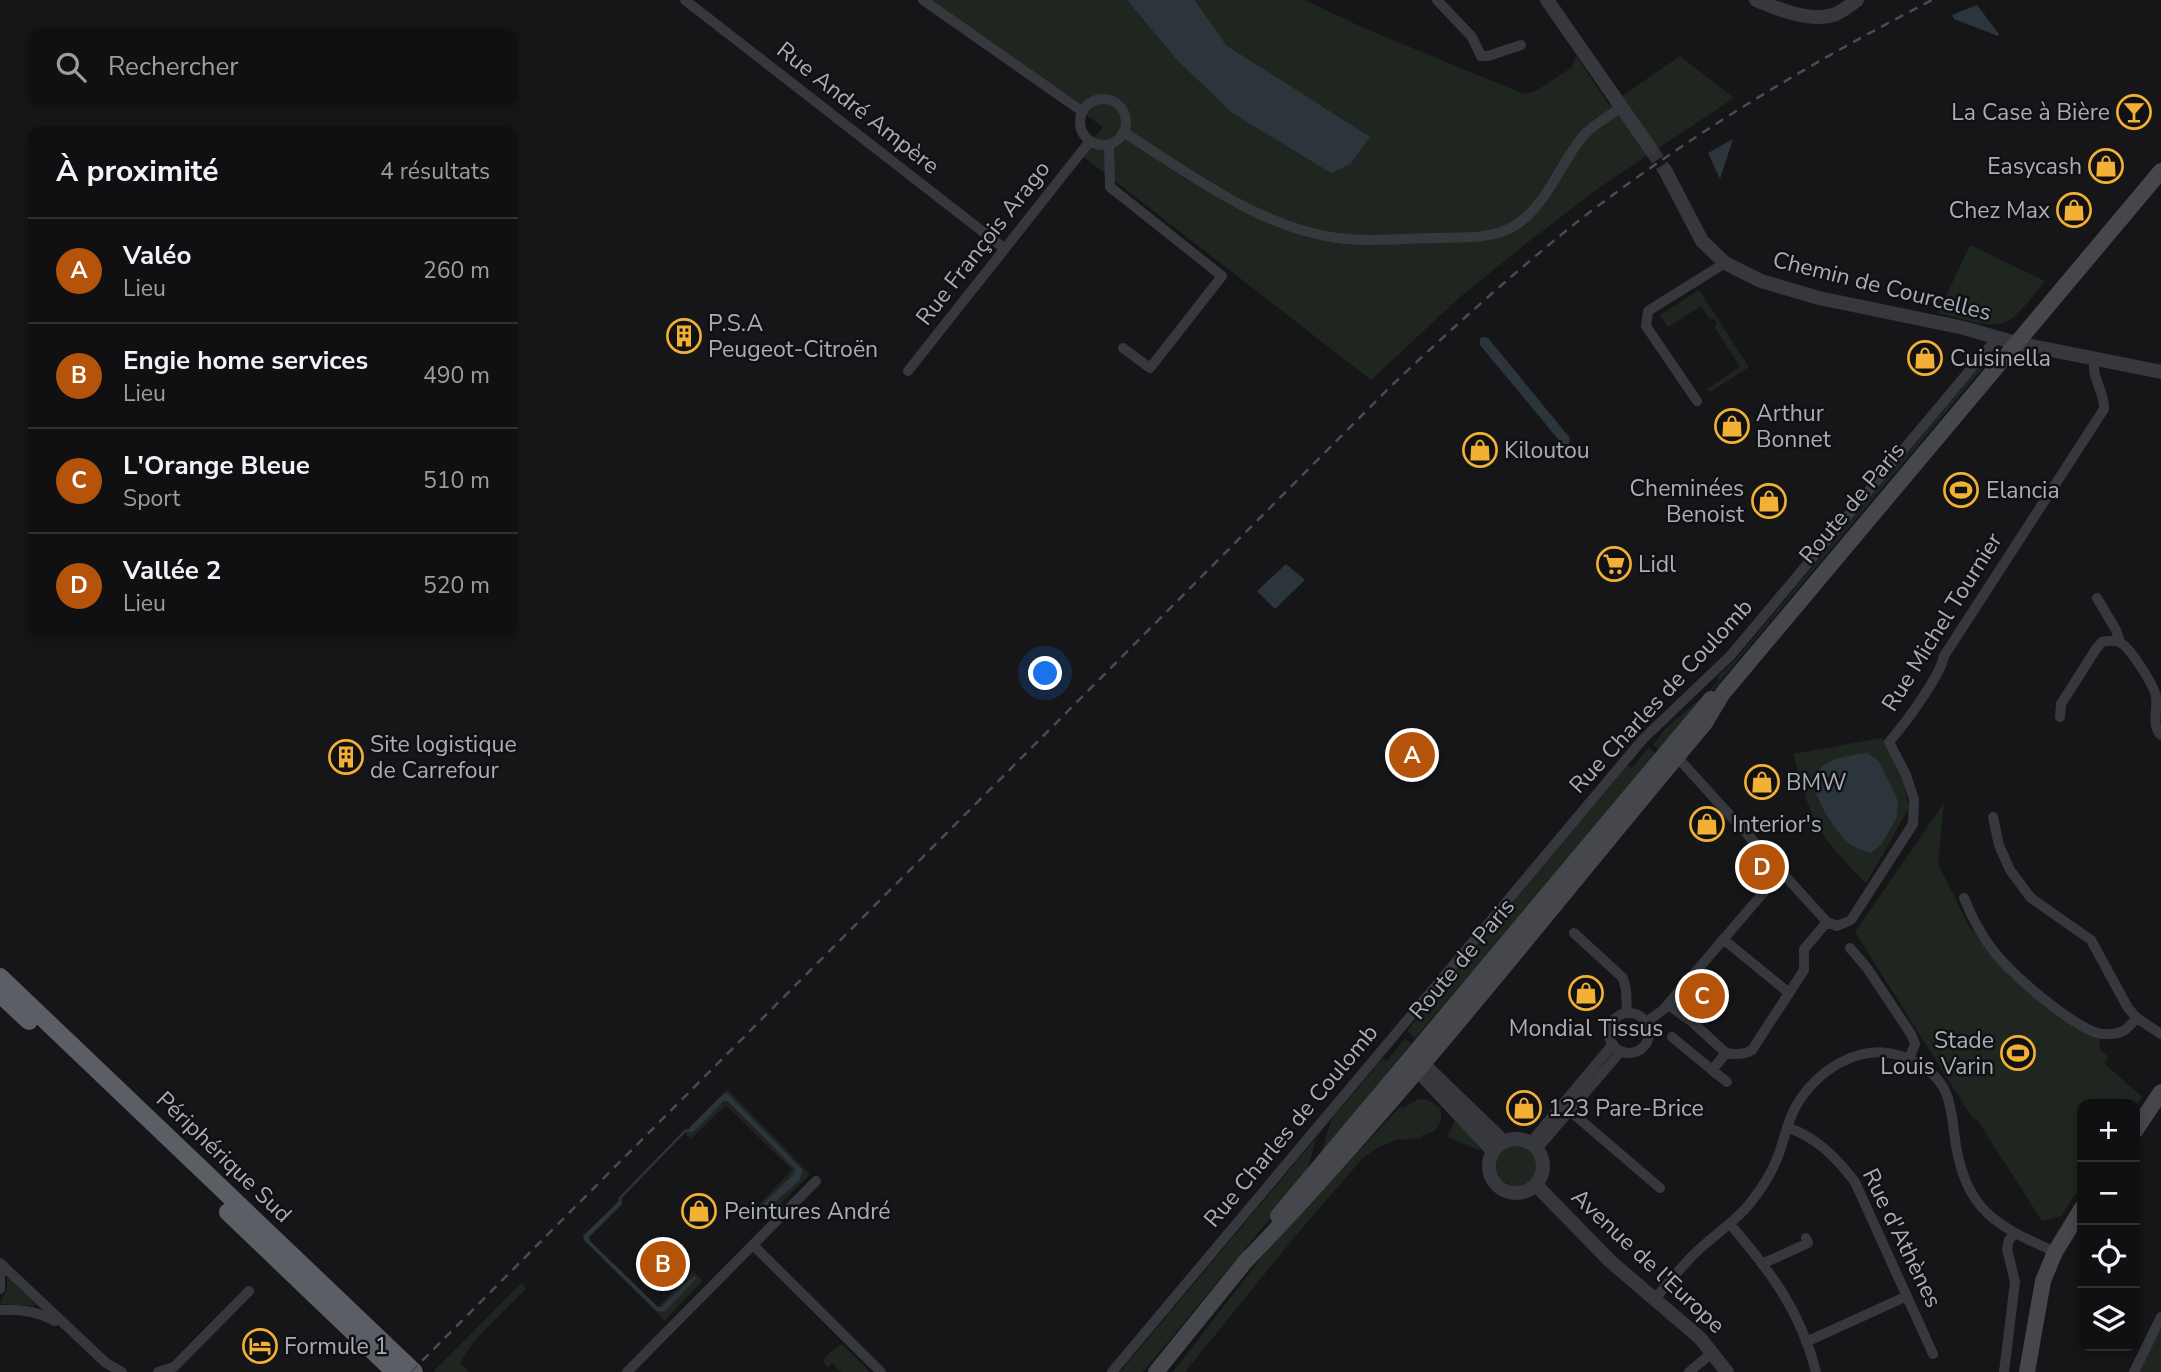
<!DOCTYPE html>
<html lang="fr">
<head>
<meta charset="utf-8">
<style>
	body { margin:0; font-family:"Nunito Sans",sans-serif; background:#1e1e20; color:#f1f3f6 }
	.controls { position:absolute; right:21px; bottom:21px; display:grid; overflow:hidden; border-radius:14px; box-shadow:0 4px 10px #0003 }
	.controls button { width:63px; height:63px; display:grid; place-items:center; padding:0; border:0; border-bottom:2px solid #303032; background:#101012; color:#f1f3f6; font:35px sans-serif }
	.you { position:absolute; left:1046px; top:674px; width:24px; height:24px; margin:-18px; border:5px solid #fff; border-radius:50%; background:#1a73e8; box-shadow:0 0 0 10px #1a73e833 }
	.badge { display:grid; place-items:center; width:46px; height:46px; border-radius:50%; background:#b45309; color:#fff; font-size:23px; font-weight:700 }
	.pin { position:absolute; translate:-50% -50%; border:4px solid #fff; box-shadow:0 2px 7px #0006 }
	.list { margin:0; padding:0; list-style:none }
	h2 { display:flex; justify-content:space-between; align-items:center; height:91px; margin:0; padding:0 28px; font-size:30px }
	h2 small { font-size:23px; font-weight:400; color:#9c9d9f }
	.list li { display:grid; grid-template-columns:46px 1fr auto; gap:21px; align-items:center; box-sizing:border-box; height:105px; padding:0 28px; border-top:2px solid #303032 }
	.list b { display:block; font-size:26px; white-space:nowrap }
	.list p { margin:0; font-size:23px; white-space:nowrap; color:#9c9d9f }
	.list em { font-size:23px; font-style:normal; color:#9c9d9f }
	.icon { flex:none; width:38px; height:38px; fill:none; stroke:currentColor; stroke-width:2; stroke-linecap:round; stroke-linejoin:round }
	.map { position:relative; flex:none; width:2161px; height:1372px; overflow:hidden }
	.search { position:absolute; background:#101012; box-shadow:0 4px 10px #0003; left:28px; top:28px; width:490px; height:77px; display:flex; align-items:center; gap:18px; box-sizing:border-box; padding:0 24px; border-radius:14px; color:#9c9d9f; font-size:26px }
	.panel { position:absolute; background:#101012; box-shadow:0 4px 10px #0003; left:28px; top:126px; width:490px; height:511px; border-radius:14px }
	.map>svg:first-child { display:block }
</style>
</head>
<body>
<div class="map">
<svg width="2161" height="1372" viewBox="0 0 2161 1372">
	<rect width="100%" height="100%" fill="#161618"/>
	<path fill="#1e261f" d="M923,0H1127L1177,60L1231,112L1369,137L1226,45L1195,0H1305L1366,29L1524,94L1534,92L1571,68L1576,56L1609,105L1680,56L1734,98L1600,187L1527,243L1459,298L1371,380L1080,154L1103,127Z
		M1970,245L2045,281C2002,336 2004,329 1938,313Z
		M1699,290L1749,367L1710,392L1707,389L1740,367L1714,326L1717,324L1714,318L1710,320L1701,306L1668,327L1660,315Z
		M1985,360L1988,362L1711,692L1709,691L1719,680L1717,677L1737,658Z
		M1707,693L1661,752L1653,745L1666,728Z
		M1882,738L1903,779L1909,808L1866,884C1852,869 1837,854 1825,837C1808,813 1801,783 1793,754Z
		M1649,747L1658,756L1415,1038L1407,1031L1442,990L1441,988L1628,765L1632,768Z
		M1944,803L1938,864L1969,926L2010,977L2100,1040L2099,1048L2108,1057L2104,1063L2142,1097L2135,1107V1104H2082V1185L2061,1216L2042,1221L1976,1118L1973,1119L1855,932Z
		M1405,1038L1411,1043L1320,1157L1331,1120L1383,1058L1387,1061Z
		M727,1089L810,1174L772,1212L770,1210L766,1213L758,1206L792,1170L726,1105L691,1139L685,1133L726,1101L795,1169L793,1175L765,1203L766,1208L801,1167L724,1093Z
		M1419,1099L1428,1100L1440,1108C1444,1122 1437,1134 1422,1135V1138L1396,1140L1377,1148L1362,1159L1293,1239L1185,1372H1173L1271,1245L1400,1107L1403,1108Z
		M1456,1119L1483,1149L1479,1150L1449,1138L1448,1134Z
		M1317,1137L1306,1173L1298,1185L1143,1372H1120Z
		M1496 1165a21 21 0 1 1 42 0a21 21 0 1 1-42 0Z
		M693,1271L703,1281L664,1321L656,1311L660,1313L691,1278L661,1307H658Z
		M7,1277L36,1305V1306L0,1304L7,1287Z
		M522,1282L526,1289L474,1341L460,1363L469,1372H433Z
		M2161,1327V1372H2139Z
		M840,1344L844,1346L870,1372H841L832,1363L827,1368L824,1362L825,1357Z"/>
	<path fill="#2c353c" d="M1127,0H1195L1226,45L1370,137L1350,164L1331,173L1231,112L1177,60Z
		M1977,5L1999,34L1998,36L1954,19L1952,15Z
		M1733,139L1720,179L1708,153Z
		M1485,337L1488,338L1570,438L1569,444H1562L1480,345V338Z
		M1286,564L1305,580L1275,609L1257,591Z
		M1867,753L1879,761L1898,801L1897,817L1881,845L1871,853C1863,851 1857,849 1850,844C1836,833 1806,790 1817,773C1826,757 1850,756 1867,753Z
		M724,1093H727L803,1170L799,1181L768,1208L764,1206V1203L793,1175L795,1169L727,1101L723,1102L693,1132H689L690,1127Z
		M619,1201H622V1204L589,1237L590,1241L658,1307H661L691,1278L695,1276L696,1279L664,1312L656,1311L584,1240L583,1236Z"/>
	<g fill="none" stroke-linecap="round" stroke-linejoin="round">
		<path stroke="#2c353c" stroke-width="2.5" d="M620,1201V1198L685,1131L690,1130"/>
		<path stroke="#333438" stroke-width="14" stroke-dasharray="14 7" stroke-linecap="butt" d="M1650,148L1666,172"/>
		<path stroke="#37383d" stroke-width="10" d="M685,0L1005,249
			M923,0L1083,112
			M1437,0L1472,37L1481,56H1488L1521,45
			M1080 122a23 23 0 1 1 46 0a23 23 0 1 1-46 0Z
			M1123,132C1189,173 1258,227 1337,238C1368,242 1401,239 1433,238C1460,237 1493,240 1516,225C1549,202 1559,165 1583,136C1594,124 1609,116 1622,107
			M1109,144L1110,187L1222,276L1150,368L1123,348
			M908,371L1090,141
			M1697,401L1646,326L1648,311L1725,263
			M2097,598L2116,630L2120,642
			M2060,717L2061,704L2096,649L2102,642C2107,641 2114,640 2119,642C2129,645 2155,687 2156,697C2158,710 2151,726 2161,735
			M1676,752L1677,757L1827,922L1837,926L1851,920L1913,824L1914,799L1906,775L1889,742C1904,725 1940,677 1944,656L2104,409C2105,391 2090,378 2095,358
			M1993,817L1999,845L2010,870L2031,898L2091,940L2128,1008L2137,1018L2161,1034
			M1964,898C1972,918 1982,937 1996,954C2017,979 2064,1019 2094,1032C2102,1035 2113,1035 2121,1032C2127,1030 2132,1023 2137,1018
			M1574,933L1623,978L1626,990L1627,1013
			M1723,939L1789,993
			M1850,948L1867,968L1911,1034L1915,1044L1909,1059
			M1668,1005L1691,1021L1726,1053C1736,1055 1744,1055 1752,1050L1804,970V949L1827,922
			M1609 1033a20 20 0 1 1 40 0a20 20 0 1 1-40 0Z
			M1646,1022L1663,1010L1781,872
			M1672,1037L1712,1070L1726,1053
			M1712,1070L1727,1082
			M1570,1111L1660,1188
			M1787,1127C1817,1138 1836,1157 1855,1182L1933,1354
			M1530,1143L1613,1044
			M1537,1149L1621,1051
			M1730,1224C1770,1271 1801,1311 1816,1372
			M753,1245L881,1372
			M0,1263L106,1363L122,1372
			M1764,1263L1808,1243L1806,1238
			M0,1268V1289
			M1654,1300C1670,1281 1685,1261 1704,1245C1720,1231 1738,1219 1751,1202C1761,1189 1770,1176 1776,1161C1784,1143 1786,1124 1796,1106C1816,1072 1857,1043 1898,1055C1917,1060 1938,1074 1946,1093C1953,1110 1953,1128 1956,1146C1968,1213 1998,1226 2055,1252
			M0,1310C20,1309 36,1311 55,1321
			M1806,1342L1907,1296
			M158,1372L174,1367L249,1291
			M627,1372L816,1181
			M1112,1372L1643,739L1731,655L1997,338
			M1689,1372L1713,1352
			M2004,1372L2015,1282L2007,1249L2009,1240L2015,1233
			M2134,1372L2161,1317"/>
		<path stroke="#37383d" stroke-width="14" d="M1547,0L1650,148
			M1756,0C1778,9 1809,22 1833,15C1842,12 1850,5 1857,0
			M1666,172L1702,241L1725,263L1761,281L1819,298L1964,328L2016,343L2161,372
			M1417,1058L1504,1142
			M1420,1073L1493,1151
			M1489 1166a27 27 0 1 1 54 0a27 27 0 1 1-54 0Z
			M1536,1185L1610,1261L1700,1338L1727,1372"/>
		<path stroke="#45474d" stroke-width="16" d="M2135,1131L2161,1092
			M1278,1216L1711,699
			M1244,1263C1408,1093 1553,904 1705,723L1723,693L2161,171
			M1156,1372L1249,1257
			M2027,1372L2043,1281L2055,1252L2082,1208"/>
		<path stroke="#5b5e65" stroke-width="18" d="M0,977L414,1372
			M0,994L29,1021
			M228,1212L395,1372"/>
		<path stroke="#4a4c52" stroke-width="2.5" stroke-dasharray="9 7" stroke-linecap="butt" d="M411,1372L1390,387C1450,330 1512,274 1577,222C1688,136 1808,64 1932,0"/>
	</g>
	<defs>
		<g id="bar-ring" transform="scale(1.75)"><circle r="9.5" fill="#111113" stroke="#f2b134" stroke-width="1.5"/><path d="M-6-5H6L.8 .8V4.5H3.5V6h-7V4.5H-.8V.8Z" fill="#f2b134"/></g>
		<g id="shop-ring" transform="scale(1.75)"><circle r="9.5" fill="#111113" stroke="#f2b134" stroke-width="1.5"/><path d="M-5-2.5h2.3a2.7 3.5 0 0 1 5.4 0H5L5.5 6h-11ZM-1.5-2.5h3a1.5 2.3 0 0 0-3 0Z" fill="#f2b134"/></g>
		<g id="building-ring" transform="scale(1.75)"><circle r="9.5" fill="#111113" stroke="#f2b134" stroke-width="1.5"/><path d="M-4-6H4V6H1V3H-1V6H-4ZM-2.5-4.3h1.7v1.8h-1.7ZM.8-4.3h1.7v1.8H.8ZM-2.5-1h1.7V.8h-1.7ZM.8-1h1.7V.8H.8Z" fill="#f2b134"/></g>
		<g id="stadium-ring" transform="scale(1.75)"><circle r="9.5" fill="#111113" stroke="#f2b134" stroke-width="1.5"/><path d="M0-5a6.5 5 0 1 0 0 10a6.5 5 0 1 0 0-10ZM-3.5-1.8h7v3.6h-7Z" fill="#f2b134"/></g>
		<g id="supermarket-ring" transform="scale(1.75)"><circle r="9.5" fill="#111113" stroke="#f2b134" stroke-width="1.5"/><path d="M-6-5.5h2.5l.6 2H6L4.5 2H-2.5L-4.4-4H-6ZM-1.5 3.2a1.3 1.3 0 1 0 .1 0ZM3 3.2a1.3 1.3 0 1 0 .1 0Z" fill="#f2b134"/></g>
		<g id="hotel-ring" transform="scale(1.75)"><circle r="9.5" fill="#111113" stroke="#f2b134" stroke-width="1.5"/><path d="M-6-4.5h1.5V1H6V5H4.5V3h-9V5H-6ZM-4 0a1.8 1.8 0 1 1 3.6 0ZM.5 0V-2.5h3Q6-2.5 6 0Z" fill="#f2b134"/></g>
	</defs>
	<g fill-rule="evenodd">
		<use href="#bar-ring" x="2134" y="112"/>
		<use href="#shop-ring" x="2106" y="166"/>
		<use href="#shop-ring" x="2074" y="210"/>
		<use href="#building-ring" x="684" y="336"/>
		<use href="#shop-ring" x="1925" y="358"/>
		<use href="#shop-ring" x="1732" y="426"/>
		<use href="#shop-ring" x="1480" y="450"/>
		<use href="#stadium-ring" x="1961" y="490"/>
		<use href="#shop-ring" x="1769" y="501"/>
		<use href="#supermarket-ring" x="1614" y="564"/>
		<use href="#building-ring" x="346" y="757"/>
		<use href="#shop-ring" x="1762" y="782"/>
		<use href="#shop-ring" x="1707" y="824"/>
		<use href="#shop-ring" x="1586" y="993"/>
		<use href="#stadium-ring" x="2018" y="1053"/>
		<use href="#shop-ring" x="1524" y="1108"/>
		<use href="#shop-ring" x="699" y="1211"/>
		<use href="#hotel-ring" x="260" y="1346"/>
	</g>
	<g text-anchor="middle" dominant-baseline="central" stroke-width="5" stroke-linejoin="round" paint-order="stroke">
		<g font-size="23" fill="#a8adb8" stroke="#111113">
			<text transform="translate(858 108) rotate(38)">Rue André Ampère</text>
			<text transform="translate(983 243) rotate(-52)">Rue François Arago</text>
			<text transform="translate(1882 286) rotate(14)">Chemin de Courcelles</text>
			<text transform="translate(1852 503) rotate(-50)">Route de Paris</text>
			<text transform="translate(1942 622) rotate(-58)">Rue Michel Tournier</text>
			<text transform="translate(1661 696) rotate(-47)">Rue Charles de Coulomb</text>
			<text transform="translate(1462 959) rotate(-50)">Route de Paris</text>
			<text transform="translate(1291 1126) rotate(-50)">Rue Charles de Coulomb</text>
			<text transform="translate(224 1157) rotate(44)">Périphérique Sud</text>
			<text transform="translate(1902 1238) rotate(64)">Rue d'Athènes</text>
			<text transform="translate(1648 1261) rotate(43)">Avenue de l'Europe</text>
		</g>
		<g font-size="23" fill="#a8adb8" stroke="#111113" text-anchor="start">
			<text x="2110" y="112" text-anchor="end">La Case à Bière</text>
			<text x="2082" y="166" text-anchor="end">Easycash</text>
			<text x="2050" y="210" text-anchor="end">Chez Max</text>
			<text x="708" y="323">P.S.A<tspan x="708" dy="26">Peugeot-Citroën</tspan></text>
			<text x="1950" y="358">Cuisinella</text>
			<text x="1756" y="413">Arthur<tspan x="1756" dy="26">Bonnet</tspan></text>
			<text x="1504" y="450">Kiloutou</text>
			<text x="1744" y="488" text-anchor="end">Cheminées<tspan x="1744" dy="26">Benoist</tspan></text>
			<text x="1986" y="490">Elancia</text>
			<text x="1638" y="564">Lidl</text>
			<text x="370" y="744">Site logistique<tspan x="370" dy="26">de Carrefour</tspan></text>
			<text x="1786" y="782">BMW</text>
			<text x="1732" y="824">Interior's</text>
			<text x="1586" y="1028" text-anchor="middle">Mondial Tissus</text>
			<text x="1994" y="1040" text-anchor="end">Stade<tspan x="1994" dy="26">Louis Varin</tspan></text>
			<text x="1548" y="1108">123 Pare-Brice</text>
			<text x="724" y="1211">Peintures André</text>
			<text x="284" y="1346">Formule 1</text>
		</g>
	</g>
</svg>
<div class="controls">
<button>+</button>
<button>−</button>
<button><svg class="icon" aria-label="locate" viewBox="0 0 24 24"><circle cx="12" cy="12" r="6"/><path d="M12 2v4M12 18v4M2 12h4M18 12h4"/></svg></button>
<button><svg class="icon" aria-label="layers" viewBox="0 0 24 24"><path d="M12 4l9 5-9 5-9-5zM3 14l9 5 9-5"/></svg></button>
</div>
<div class="you"></div>
<div class="pin badge" style="left:1412px;top:755px">A</div>
<div class="pin badge" style="left:663px;top:1264px">B</div>
<div class="pin badge" style="left:1702px;top:996px">C</div>
<div class="pin badge" style="left:1762px;top:867px">D</div>
<div class="search"><svg class="icon" aria-label="search" viewBox="0 0 24 24"><circle cx="10" cy="10" r="6"/><path d="M15 15l6 6"/></svg>Rechercher</div>
<section class="panel">
<h2>À proximité<small>4 résultats</small></h2>
<ul class="list">
<li><span class="badge">A</span><div><b>Valéo</b><p>Lieu</p></div><em>260 m</em></li>
<li><span class="badge">B</span><div><b>Engie home services</b><p>Lieu</p></div><em>490 m</em></li>
<li><span class="badge">C</span><div><b>L'Orange Bleue</b><p>Sport</p></div><em>510 m</em></li>
<li><span class="badge">D</span><div><b>Vallée 2</b><p>Lieu</p></div><em>520 m</em></li>
</ul>
</section>
</div>
</body>
</html>
